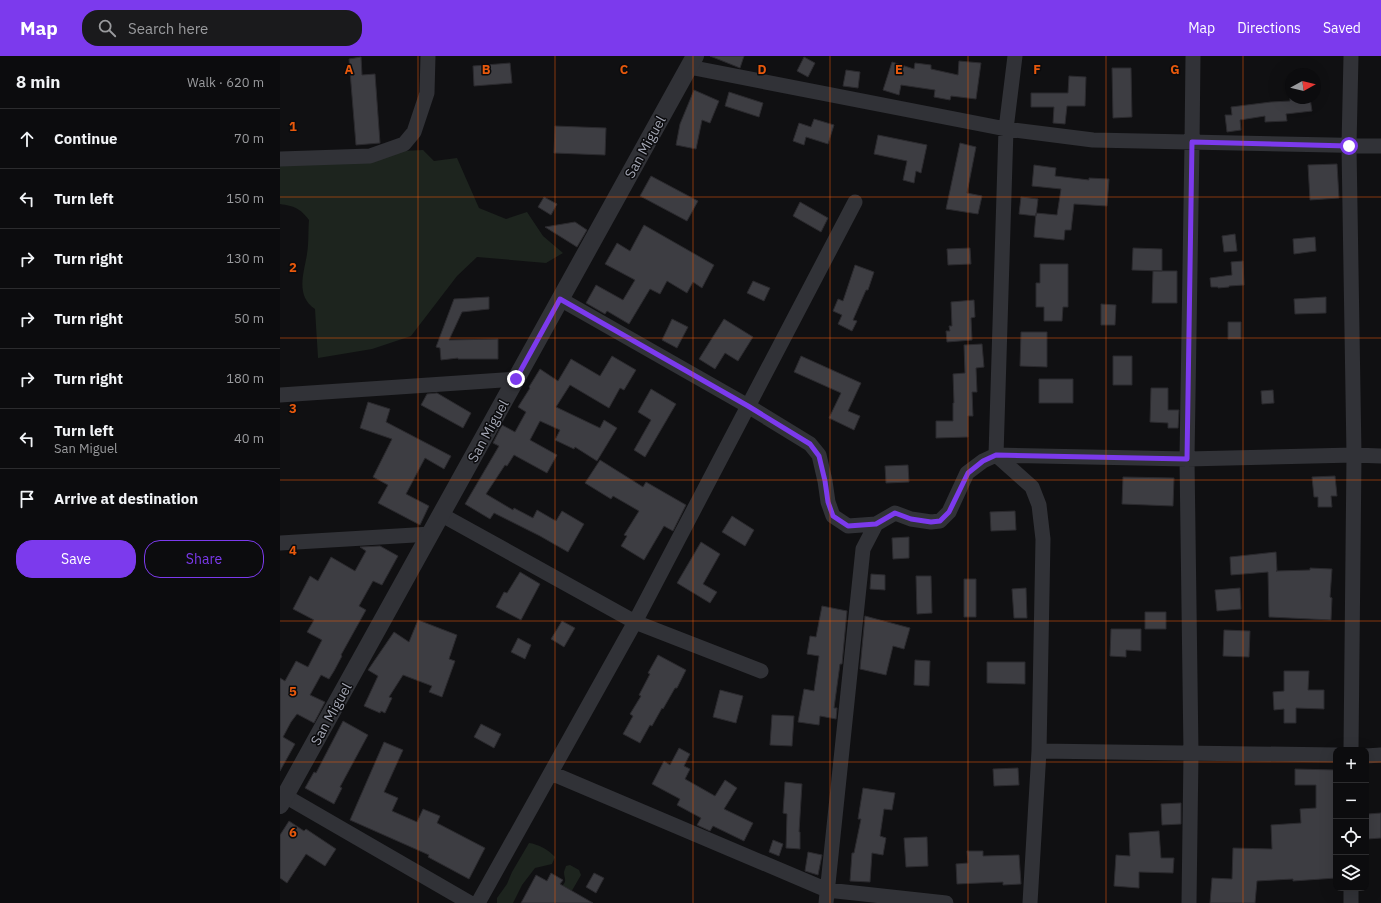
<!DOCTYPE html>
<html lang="en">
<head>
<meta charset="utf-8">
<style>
	body { margin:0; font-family:"IBM Plex Sans",sans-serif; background:#1a1a1c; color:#f1f3f6 }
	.controls { position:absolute; right:12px; bottom:12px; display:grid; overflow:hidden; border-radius:8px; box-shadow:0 4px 16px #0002 }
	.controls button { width:36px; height:36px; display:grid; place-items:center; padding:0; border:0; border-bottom:1px solid #2c2c2e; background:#0c0c0e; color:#f1f3f6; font:20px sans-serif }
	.compass { position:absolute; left:1005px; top:12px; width:36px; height:36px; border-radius:50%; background:#0c0c0e; box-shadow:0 4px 16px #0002; rotate:82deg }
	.stop { position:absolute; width:12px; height:12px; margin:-9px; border:3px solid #7c3aed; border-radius:50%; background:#fff }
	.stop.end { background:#7c3aed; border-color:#fff; box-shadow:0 1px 4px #0008 }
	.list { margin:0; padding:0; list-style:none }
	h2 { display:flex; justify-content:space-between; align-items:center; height:52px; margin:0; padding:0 16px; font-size:17px }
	h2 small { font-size:13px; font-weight:400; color:#9a9b9e }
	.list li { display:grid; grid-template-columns:26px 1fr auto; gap:12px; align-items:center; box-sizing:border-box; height:60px; padding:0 16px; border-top:1px solid #2c2c2e }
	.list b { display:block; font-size:15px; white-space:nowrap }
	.list p { margin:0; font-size:13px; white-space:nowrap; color:#9a9b9e }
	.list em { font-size:13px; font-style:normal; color:#9a9b9e }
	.actions { display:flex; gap:8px; padding:12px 16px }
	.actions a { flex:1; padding:9px 0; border:1px solid #7c3aed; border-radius:16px; text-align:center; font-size:14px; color:#7c3aed }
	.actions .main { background:#7c3aed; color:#fff }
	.icon { flex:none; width:22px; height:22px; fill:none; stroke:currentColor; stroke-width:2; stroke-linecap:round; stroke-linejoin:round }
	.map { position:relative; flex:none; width:1101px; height:847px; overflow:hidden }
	header { display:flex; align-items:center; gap:24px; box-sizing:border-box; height:56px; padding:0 20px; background:#7c3aed; color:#fff }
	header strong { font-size:19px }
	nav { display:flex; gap:22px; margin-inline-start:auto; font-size:14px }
	.search { width:280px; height:36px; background:#1a1a1c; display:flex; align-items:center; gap:10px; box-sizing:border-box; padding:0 14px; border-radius:16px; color:#9a9b9e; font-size:15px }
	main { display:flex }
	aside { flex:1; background:#0c0c0e }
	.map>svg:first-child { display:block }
</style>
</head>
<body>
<header>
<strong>Map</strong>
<div class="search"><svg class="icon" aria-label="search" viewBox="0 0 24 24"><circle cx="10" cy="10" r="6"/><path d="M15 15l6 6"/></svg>Search here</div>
<nav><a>Map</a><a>Directions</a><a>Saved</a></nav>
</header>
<main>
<aside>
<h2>8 min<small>Walk · 620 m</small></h2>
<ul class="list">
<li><svg class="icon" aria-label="ahead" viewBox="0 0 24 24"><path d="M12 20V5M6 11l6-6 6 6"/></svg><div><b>Continue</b></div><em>70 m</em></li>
<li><svg class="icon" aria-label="left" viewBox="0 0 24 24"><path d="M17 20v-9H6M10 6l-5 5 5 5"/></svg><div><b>Turn left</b></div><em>150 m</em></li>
<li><svg class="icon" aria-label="right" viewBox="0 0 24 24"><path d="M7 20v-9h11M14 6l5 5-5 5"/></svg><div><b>Turn right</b></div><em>130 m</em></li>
<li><svg class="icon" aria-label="right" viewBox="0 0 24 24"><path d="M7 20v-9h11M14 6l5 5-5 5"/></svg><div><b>Turn right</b></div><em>50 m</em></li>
<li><svg class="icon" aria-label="right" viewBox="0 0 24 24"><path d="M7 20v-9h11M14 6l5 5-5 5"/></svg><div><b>Turn right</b></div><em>180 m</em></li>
<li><svg class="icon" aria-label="left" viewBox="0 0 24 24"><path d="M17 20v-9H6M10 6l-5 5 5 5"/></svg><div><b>Turn left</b><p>San Miguel</p></div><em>40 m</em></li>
<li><svg class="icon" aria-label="arrive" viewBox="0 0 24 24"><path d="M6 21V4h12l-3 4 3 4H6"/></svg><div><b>Arrive at destination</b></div></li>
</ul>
<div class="actions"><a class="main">Save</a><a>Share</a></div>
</aside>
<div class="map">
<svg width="1101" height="847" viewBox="0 0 1101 847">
	<rect width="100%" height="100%" fill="#101012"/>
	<path fill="#1d241e" d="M143,94L154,105L177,102L199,152L226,163L247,156L263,180L283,197L266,207L197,201L177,220L131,280L92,293L38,302L35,253C15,240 24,217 27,198C29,187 28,175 29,164C20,152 14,150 0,148V109L121,95Z
		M249,787C258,788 269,794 275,801L272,808L255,812L242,829L233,847H217V842L227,828L232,816Z
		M290,809L299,814L301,819L290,838L281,831C288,825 284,823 284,816C284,816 286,810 286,810Z"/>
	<path fill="#3d3d42" stroke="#2b2a2e" d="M430,0H464L460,12Z
		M81,1L82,19L95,18L100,87L76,89L69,3Z
		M524,1L535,7L528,21L517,15Z
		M679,5L701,7L696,43L671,40L670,44L654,41L655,34L621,29L619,39L603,34L612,6L634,13L635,7L651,9V13L678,19Z
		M230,7L232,27L194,30L193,10Z
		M832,12H851L852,61L833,62Z
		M566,14L580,16L578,32L563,30Z
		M789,20L806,21L805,50H787L785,68L773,67L774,51H751V37H788Z
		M414,34L439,45L430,67L422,64L416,93L396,89L400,68Z
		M449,36L483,47L479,61L445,50Z
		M1010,42H1030L1032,55L1006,58L1007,65L985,66V60L960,64L961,74L947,76L945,59H952L951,51L991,46L1010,45Z
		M534,63L554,69L548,88L526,81L524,89L513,85L519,67L531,71Z
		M275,70L326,72L325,99L274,97Z
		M598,79L647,89L641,117L636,115L634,127L623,124L627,105L594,98Z
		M680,87L696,91L687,137L702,140L698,158L666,153Z
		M1057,108L1059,142L1030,144L1028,109Z
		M754,109L776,112L775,120L809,124V122L829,123L827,150L794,148L791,174H785L784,184L754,181L756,157L777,159L781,133L752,130Z
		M371,120L418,145L407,165L360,140Z
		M264,141L277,148L271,159L258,151Z
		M741,141L758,143L756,160L739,158Z
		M520,146L548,162L541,176L513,160Z
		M295,166L307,174L297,191L265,171Z
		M364,169L434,209L422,232L413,226L407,237L387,225L380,238L370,233L349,268L327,255L325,258L306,247L316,229L343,244L355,224L325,208L337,187L350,195Z
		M955,178L957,195L944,196L942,180Z
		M1035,181L1036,195L1014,198L1013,183Z
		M690,192L691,208L668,209L667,193Z
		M853,192L882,193V215L852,214Z
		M963,205L964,229L949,230V231L938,232V231H931L930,222L952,219L951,206Z
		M760,208H788V251H783L782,265H764V251H756V227H760Z
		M575,209L594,216L588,234H586L573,264L577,265L572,275L558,268L562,259L553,255L558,243L563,245Z
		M873,215H897V247H872Z
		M473,225L490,232L484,245L467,237Z
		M209,241V253L182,256L169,284L218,283V303H178V302L161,304L160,292L156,291L174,243Z
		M1046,241V257L1015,258L1014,243Z
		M694,244L695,261L691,262L692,284L667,286L666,275H670L669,270H672L671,246Z
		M821,248L836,249L835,269H821Z
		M392,263L408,271L397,292L382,284Z
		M444,263L473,281L458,305L445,297L435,313L419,303Z
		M948,266H961V283H948Z
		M741,276H767V311L740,310Z
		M702,288L704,311L696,312L697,336H692L693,360H688V381L656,382V365H673V347H674L673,318L685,317L684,289Z
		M332,300L356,314L344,334L340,332L329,352L290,329L276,351L320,372L324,364L337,372L317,405L295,391L294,393L275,384L280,374L260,365L250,384L277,399L267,417L234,399L227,410L225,409L206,438L233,454L234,452L253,462L257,454L276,465L282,455L304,468L288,496L260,480L214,457L210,463L185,448L219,390L213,387L222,369L235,376L246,356L238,351L250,332L249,331L260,313L278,325L291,303L320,320Z
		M521,300L581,327L568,355L580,360L574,374L549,362L561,337L514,316Z
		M833,300H852V329H833Z
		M759,323H793V347H759Z
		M871,332H888V354H899L898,372H888V367L870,366Z
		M371,333L396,348L365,401L354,394L371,364L358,356Z
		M993,334L994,347L982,348L981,335Z
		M157,337L191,357L183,372L141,349L147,338Z
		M88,346L110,353L106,366L171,400L164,413L145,402L126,438L149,450L140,469L98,447L108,429L93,421L112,383L80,372Z
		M320,404L363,431L366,426L406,449L393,475L384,470L364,504L341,490L347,480L344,479L359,455L333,440L331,443L305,427Z
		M628,409L629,426L606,427L605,410Z
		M1055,420L1057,440H1051L1052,451H1038V441H1034L1032,421Z
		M843,421L894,422L893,450L842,448Z
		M735,455L736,474L711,475L710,456Z
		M452,460L474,474L465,490L442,476Z
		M629,481V502L613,503L612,482Z
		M421,486L440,498L423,528L437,536L430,547L397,527Z
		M100,490L118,500L102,529L93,525L79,550L86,554L61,599L62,600L54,615L49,623L41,619L30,639L45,646L34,667L17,658L11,666L3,681L15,688L0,715V622L5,625L16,605L28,611L42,584L27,576L34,564L13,553L30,520L38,525L51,501L75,515L86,495L80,491Z
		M996,496L997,515H996L1030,514V512L1052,513L1050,541L1052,542L1051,564L989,561L988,516L951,519L950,501Z
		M240,516L260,528L241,564L216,551L224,536L227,537Z
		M591,518L605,519V534L590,533Z
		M636,520H651L652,557L637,558Z
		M684,523H696V561H684Z
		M746,532L747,562H734L732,533Z
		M960,532L961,553L937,555L935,534Z
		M542,550L567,555L562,608H560L554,652H557L556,663L540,660L539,669L518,666L524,633L534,635L539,600L527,598L530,580L536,581Z
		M865,556H886V573H865Z
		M585,560L630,572L624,593L613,590L606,619L580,613Z
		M138,564L177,579L169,603L175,605L162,641L149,636L152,630L123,619L109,641L112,642L105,657L101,655L100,657L84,650L98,620L88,614L114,576L129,586Z
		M282,565L295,572L284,591L271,583Z
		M831,573H861V595L846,594V601L830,600Z
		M944,574L970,575L969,601L943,600Z
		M238,582L251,589L245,603L231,596Z
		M378,599L406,614L397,632H395L383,653L382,652L372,670L370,669L360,687L343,678L353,660L350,658L361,640L359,639L370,618L368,617Z
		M635,604L650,605L649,630L634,629Z
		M707,606H745V628L707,627Z
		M1004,615H1029L1028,634H1044V653L1016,652V667H1004V653L994,654L993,636L1004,635Z
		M440,634L463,640L456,667L433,661Z
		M492,659L514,660L512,690L490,689Z
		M63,665L88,679L60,731L62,732L54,748L25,732L34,716L36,717Z
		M201,668L221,678L214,692L194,681Z
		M104,686L123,694L104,736L118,742L112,755L137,766L143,753L160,760L157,767L205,792L189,823L148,801L149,799L70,764Z
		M399,692L410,698L404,710L410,713L405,723L435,740L445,724L457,732L444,753L473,767L464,785L433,770L430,775L417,769L421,762L397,749L400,743L372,728L384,705L390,709Z
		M738,712L739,729L714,730L713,713Z
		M1015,713L1056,714V822L1013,825V823L977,825L975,847H930L932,822L952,823L953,792L992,793L991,769L1021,767L1020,753L1036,752V729H1015Z
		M505,726L522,728L519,776H520V793L506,792L507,758L503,757Z
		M583,732L615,737L612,754L604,753L600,780L606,782L603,799L592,797L590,826L570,825L572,797H574L581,763H578Z
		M901,747V768L882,769L881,748Z
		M1101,757V782L1088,783L1087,758Z
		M9,765L24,775L26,773L56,793L45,810L26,798L7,827L0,822V779Z
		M879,775L881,802H894L893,817L859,816V832L834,830L836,799L850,800L849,777Z
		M647,781L648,810L626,811L624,782Z
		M493,784L503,788L499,800L489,796Z
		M687,795H703V800L739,799L741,828L723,829V826L677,828L676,808L688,807Z
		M528,796L542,799L538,819L525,815Z
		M271,817L283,824L280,828L313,847H241L256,819L267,825Z
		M314,817L324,822L316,837L306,831Z"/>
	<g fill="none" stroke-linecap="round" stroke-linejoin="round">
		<path stroke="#313237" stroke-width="15" d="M735,0L726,73L716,399L752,431L759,449L763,483L759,695L750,847
			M1071,0L1069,90L1074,399L1071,694
			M409,11L726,73L813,84L1101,90
			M0,103L90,100L124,88L134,76L147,37L148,0
			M280,243L468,350L530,388L539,399L545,425L548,446L553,460L568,470L596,468
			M0,339L236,323
			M162,459L355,566L481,615
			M0,487L151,478
			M759,695L1056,699
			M1086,700L1101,699
			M271,717L547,834L666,847
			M5,740L190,847
			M198,847L355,566L575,146
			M546,847L583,493L596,468L615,457L631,463L651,466L660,465L669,456L687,417L703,405L716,399L907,403L1074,399L1101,400
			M909,847L911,697L907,403L912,87L913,0
			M1071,847V832"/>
		<path stroke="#313237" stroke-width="18" d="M0,749L415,0"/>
	</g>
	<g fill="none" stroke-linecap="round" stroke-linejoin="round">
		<path stroke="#7c3aed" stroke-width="5" d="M236,323L280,243L468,350L530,388L539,400L545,425L548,446L553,460L568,470L596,468L615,457L631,463L651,466L660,465L669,456L688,417L703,405L716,399L907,403L912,86L1069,90"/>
	</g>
	<path fill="none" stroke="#e8590c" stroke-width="1" stroke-opacity="0.55" d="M138,0V847M275,0V847M413,0V847M550,0V847M688,0V847M826,0V847M963,0V847M0,141H1101M0,282H1101M0,424H1101M0,565H1101M0,706H1056M1086,706H1101"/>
	<g text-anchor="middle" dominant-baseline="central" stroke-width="3" stroke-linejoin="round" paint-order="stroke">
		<g font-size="14" fill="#a2a5b2" stroke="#0b0b0d">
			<text transform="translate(365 91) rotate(-61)">San Miguel</text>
			<text transform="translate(208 375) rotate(-61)">San Miguel</text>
			<text transform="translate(51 658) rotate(-61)">San Miguel</text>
		</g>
	</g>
	<g font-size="13" text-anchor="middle" font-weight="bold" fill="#e8590c" stroke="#0b0b0d" stroke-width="3" stroke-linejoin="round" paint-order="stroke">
		<text x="69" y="18">A</text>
		<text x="206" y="18">B</text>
		<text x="344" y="18">C</text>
		<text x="482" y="18">D</text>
		<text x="619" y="18">E</text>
		<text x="757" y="18">F</text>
		<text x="895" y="18">G</text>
		<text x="13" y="75">1</text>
		<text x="13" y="216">2</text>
		<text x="13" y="357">3</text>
		<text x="13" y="499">4</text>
		<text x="13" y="640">5</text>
		<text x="13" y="781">6</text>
	</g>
</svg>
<div class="controls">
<button>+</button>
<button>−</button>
<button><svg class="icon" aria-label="locate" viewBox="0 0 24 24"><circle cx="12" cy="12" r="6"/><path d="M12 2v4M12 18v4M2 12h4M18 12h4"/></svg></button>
<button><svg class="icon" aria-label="layers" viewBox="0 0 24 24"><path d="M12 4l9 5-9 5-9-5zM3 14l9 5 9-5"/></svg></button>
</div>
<svg class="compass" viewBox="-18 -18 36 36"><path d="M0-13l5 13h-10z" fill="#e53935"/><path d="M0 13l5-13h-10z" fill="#9a9b9e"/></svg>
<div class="stop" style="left:1069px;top:90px"></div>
<div class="stop end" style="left:236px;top:323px"></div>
</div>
</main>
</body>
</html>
